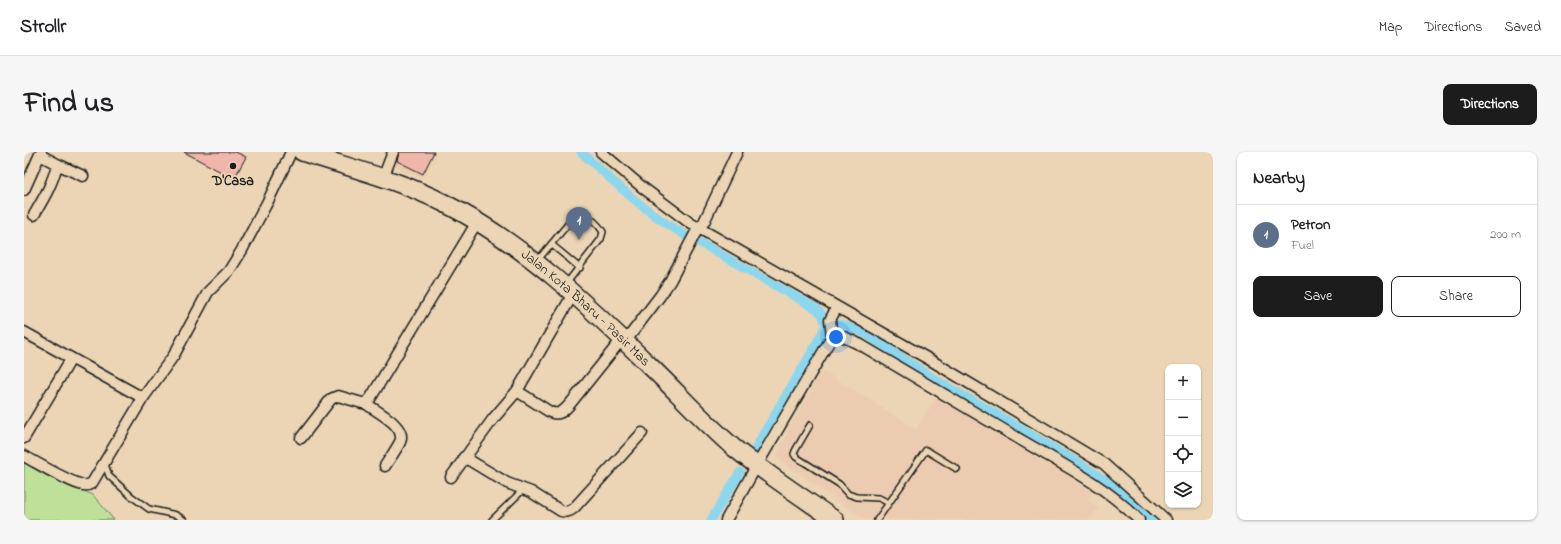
<!DOCTYPE html>
<html lang="en">
<head>
<meta charset="utf-8">
<style>
	body { margin:0; font-family:"Indie Flower",sans-serif; background:#f6f6f6; color:#202124 }
	.controls { position:absolute; right:12px; bottom:12px; display:grid; overflow:hidden; border-radius:8px; box-shadow:0 1px 3px #0004 }
	.controls button { width:36px; height:36px; display:grid; place-items:center; padding:0; border:0; border-bottom:1px solid #e0e0e0; background:#fff; color:#202124; font:20px sans-serif }
	.you { position:absolute; left:812px; top:185px; width:14px; height:14px; margin:-10px; border:3px solid #fff; border-radius:50%; background:#1a73e8; box-shadow:0 0 0 6px #1a73e833 }
	.badge { display:grid; place-items:center; width:26px; height:26px; border-radius:50%; background:#1c1c1c; color:#fff; font-size:13px; font-weight:700 }
	.pin { position:absolute; translate:-50% -33px; filter:drop-shadow(0 1px 2px #0008) }
	.pin::after { content:''; position:absolute; top:21px; width:14px; height:12px; background:inherit; clip-path:polygon(0 0,100% 0,50% 100%) }
	.list { margin:0; padding:0; list-style:none }
	h2 { display:flex; justify-content:space-between; align-items:center; height:52px; margin:0; padding:0 16px; font-size:17px }
	h2 small { font-size:13px; font-weight:400; color:#757577 }
	.list li { display:grid; grid-template-columns:26px 1fr auto; gap:12px; align-items:center; box-sizing:border-box; height:60px; padding:0 16px; border-top:1px solid #e0e0e0 }
	.list b { display:block; font-size:15px; white-space:nowrap }
	.list p { margin:0; font-size:13px; white-space:nowrap; color:#757577 }
	.list em { font-size:13px; font-style:normal; color:#757577 }
	.actions { display:flex; gap:8px; padding:12px 16px }
	.actions a { flex:1; padding:9px 0; border:1px solid #1c1c1c; border-radius:8px; text-align:center; font-size:14px; color:#1c1c1c }
	.actions .main { background:#1c1c1c; color:#fff }
	.icon { flex:none; width:22px; height:22px; fill:none; stroke:currentColor; stroke-width:2; stroke-linecap:round; stroke-linejoin:round }
	.map { position:relative; flex:none; width:1189px; height:368px; overflow:hidden; border-radius:8px }
	header { display:flex; align-items:center; gap:24px; box-sizing:border-box; height:56px; padding:0 20px; background:#fff; border-bottom:1px solid #e0e0e0 }
	header strong { font-size:19px }
	nav { display:flex; gap:22px; margin-inline-start:auto; font-size:14px }
	.intro { display:flex; align-items:center; justify-content:space-between; box-sizing:border-box; height:96px; padding:0 24px }
	h1 { margin:0; font-size:28px }
	.button { padding:10px 18px; border-radius:8px; background:#1c1c1c; color:#fff; font-size:14px; font-weight:700 }
	main { display:flex; gap:24px; padding:0 24px }
	aside { flex:1; background:#fff; border-radius:8px; box-shadow:0 1px 3px #0004 }
	.map>svg:first-child { display:block }
</style>
</head>
<body>
<header>
<strong>Strollr</strong>
<nav><a>Map</a><a>Directions</a><a>Saved</a></nav>
</header>
<div class="intro"><h1>Find us</h1><a class="button">Directions</a></div>
<main>
<div class="map">
<svg width="1189" height="368" viewBox="0 0 1189 368">
	<rect width="100%" height="100%" fill="#ebd5b4"/>
	<filter id="ink" filterUnits="userSpaceOnUse"><feTurbulence type="fractalNoise" baseFrequency=".025" numOctaves="2"/><feDisplacementMap in="SourceGraphic" scale="8" xChannelSelector="R" yChannelSelector="G"/><feConvolveMatrix kernelMatrix="1 2 1 2 8 2 1 2 1" color-interpolation-filters="sRGB"/></filter>
	<g filter="url(#ink)">
		<path fill="#ecccb1" d="M373,0H412L399,26L367,14Z
			M798,218L892,277L912,245L1069,339L1063,348L1075,356L1064,368H841L752,305L764,278Z"/>
		<path fill="#bfe099" stroke="#6e7e5a" d="M0,311L69,343L90,368H0Z"/>
		<g fill="none" stroke-linecap="round" stroke-linejoin="round">
			<path stroke="#8dd7ee" stroke-width="9" d="M557,0C595,35 633,71 680,93L793,157L799,164L802,174L788,199
				M808,174L815,172L822,174L840,181L920,233L960,255L1058,313L1091,335L1127,368
				M731,297L758,250L791,195
				M687,368L716,320"/>
		</g>
		<path fill="#f0b6aa" stroke="#1c1c1c" d="M160,0H212L222,5L210,27Z
			M375,0H410L399,22L373,9Z"/>
		<g fill="none" stroke-linecap="round" stroke-linejoin="round">
			<g stroke="#1c1c1c" stroke-width="8">
				<path id="service" d="M527,92L556,116
					M513,109L549,66C549,66 554,63 555,62C563,61 575,73 579,80L577,87L542,132
					M786,273L771,299L770,302L772,305L815,332L824,342L833,345L855,346L865,351
					M81,312L85,324L107,344L125,357L152,363L160,368
					M468,368L500,337
					M853,368L902,298L933,317"/>
			</g>
			<g stroke="#1c1c1c" stroke-width="13">
				<path id="minor" d="M577,0L618,35L666,71L908,209L1080,312L1142,368
					M33,12L59,24
					M359,26L369,0
					M0,38L17,0
					M10,63C20,46 29,31 33,12L16,3
					M0,180L119,246
					M808,184L820,185L837,193C890,225 944,256 997,288C1038,312 1082,334 1115,368
					M601,190L636,144L646,129L673,78L680,70L713,0
					M493,239L526,260C535,264 540,259 546,252L598,187
					M341,251C353,260 383,274 376,290C372,298 366,306 361,314
					M0,286L47,207
					M277,286L307,247L314,244L338,251H341L346,247L453,70
					M0,304C15,312 44,330 59,333C63,334 65,333 68,331L119,246L150,203L184,140L205,119L218,98L245,47L267,0
					M440,305L483,331L507,340L537,359C542,360 545,360 550,356L618,281
					M427,325L469,267L493,239L549,142
					M702,368L733,313L805,190L808,184L806,168L813,155"/>
			</g>
			<g stroke="#1c1c1c" stroke-width="20">
				<g id="trunk">
					<path id="s1" d="M278,0C326,16 375,28 420,51C498,90 565,154 626,214C654,241 680,270 709,295C741,321 776,344 811,368"/>
				</g>
			</g>
			<use href="#service" stroke="#ebd5b4" stroke-width="5"/>
			<use href="#minor" stroke="#ebd5b4" stroke-width="10"/>
			<use href="#trunk" stroke="#ebd5b4" stroke-width="17"/>
		</g>
	</g>
	<circle fill="#1c1c1c" stroke="#ebd5b4" stroke-width="1.5" cx="209" cy="14" r="4"/>
	<g text-anchor="middle" dominant-baseline="central" stroke-width="3.5" stroke-linejoin="round" paint-order="stroke">
		<g font-size="14" font-weight="bold" fill="#1c1c1c" stroke="#ebd5b4">
			<text x="209" y="29">D'Casa</text>
		</g>
		<g font-size="14" fill="#1c1c1c" stroke="#ebd5b4">
			<text stroke="none"><textPath href="#s1" startOffset="328">Jalan Kota Bharu - Pasir Mas</textPath></text>
		</g>
	</g>
</svg>
<div class="controls">
<button>+</button>
<button>−</button>
<button><svg class="icon" aria-label="locate" viewBox="0 0 24 24"><circle cx="12" cy="12" r="6"/><path d="M12 2v4M12 18v4M2 12h4M18 12h4"/></svg></button>
<button><svg class="icon" aria-label="layers" viewBox="0 0 24 24"><path d="M12 4l9 5-9 5-9-5zM3 14l9 5 9-5"/></svg></button>
</div>
<div class="you"></div>
<div class="pin badge" style="left:555px;top:88px;background:#5c6f8a">1</div>
</div>
<aside>
<h2>Nearby<small></small></h2>
<ul class="list">
<li><span class="badge" style="background:#5c6f8a">1</span><div><b>Petron</b><p>Fuel</p></div><em>200 m</em></li>
</ul>
<div class="actions"><a class="main">Save</a><a>Share</a></div>
</aside>
</main>
</body>
</html>
